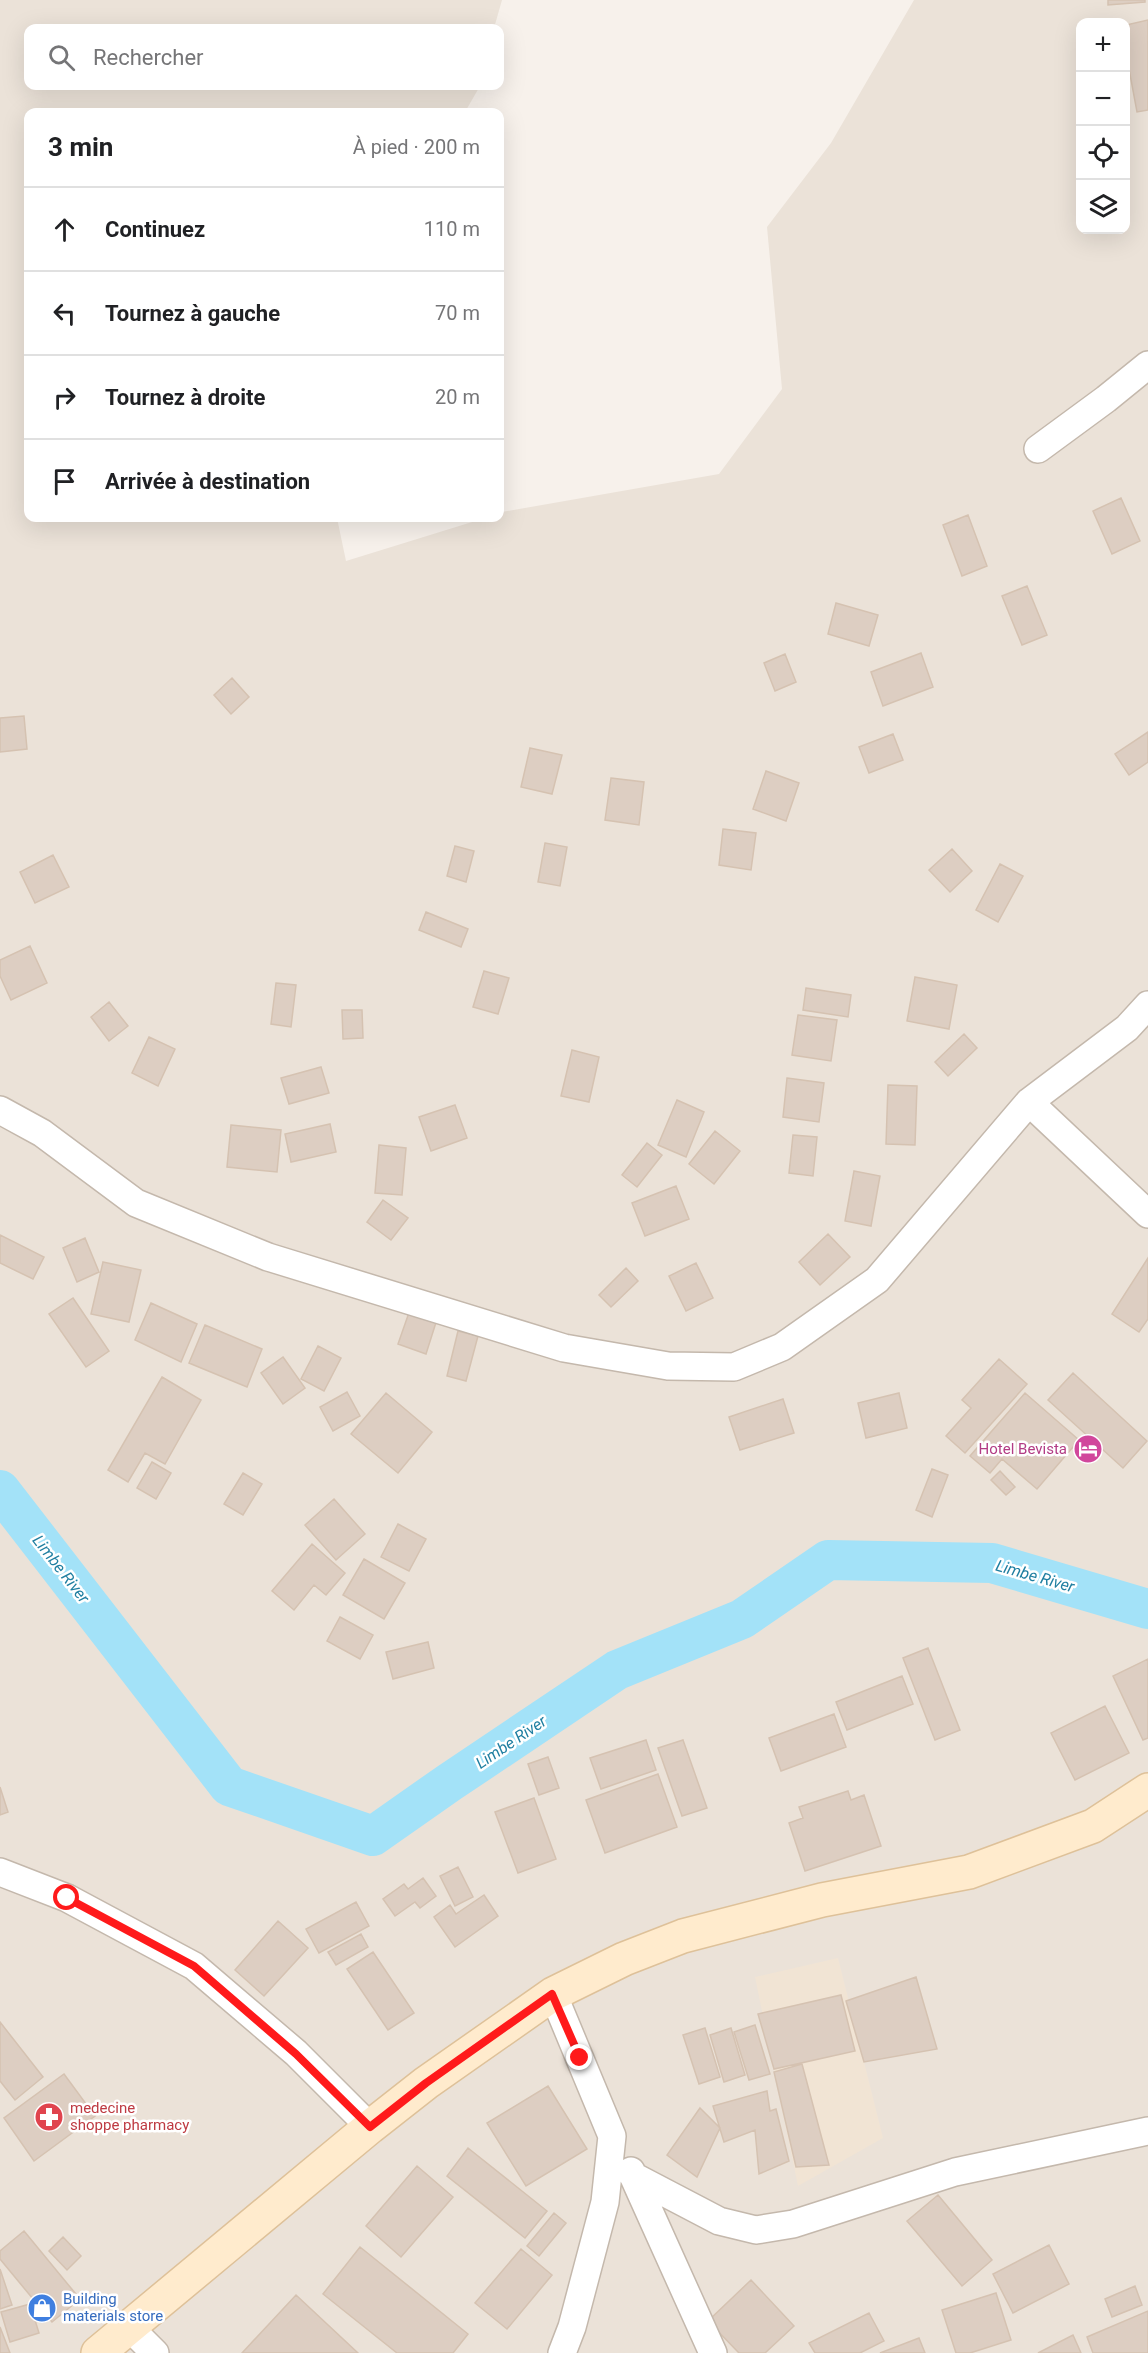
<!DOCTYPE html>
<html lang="fr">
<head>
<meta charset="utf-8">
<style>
	body { margin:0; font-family:Roboto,sans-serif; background:#f6f6f6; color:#202124 }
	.controls { position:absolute; right:18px; top:18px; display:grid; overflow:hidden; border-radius:12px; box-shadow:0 6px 24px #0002 }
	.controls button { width:54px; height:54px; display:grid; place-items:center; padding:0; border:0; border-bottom:2px solid #e0e0e0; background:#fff; color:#202124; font:30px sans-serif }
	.stop { position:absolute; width:18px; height:18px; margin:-14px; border:4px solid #ff1a1b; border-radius:50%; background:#fff }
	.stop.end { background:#ff1a1b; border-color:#fff; box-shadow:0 2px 6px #0008 }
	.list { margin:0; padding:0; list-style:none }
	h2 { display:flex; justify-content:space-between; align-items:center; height:78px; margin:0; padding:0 24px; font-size:26px }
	h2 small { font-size:20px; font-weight:400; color:#757577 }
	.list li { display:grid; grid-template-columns:39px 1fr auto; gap:18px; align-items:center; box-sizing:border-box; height:84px; padding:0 24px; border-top:2px solid #e0e0e0 }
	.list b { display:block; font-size:22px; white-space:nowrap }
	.list em { font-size:20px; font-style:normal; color:#757577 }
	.icon { flex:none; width:33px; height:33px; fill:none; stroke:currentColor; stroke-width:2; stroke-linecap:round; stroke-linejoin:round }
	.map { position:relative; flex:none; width:1148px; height:2353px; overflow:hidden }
	.search { position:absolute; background:#fff; box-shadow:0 6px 24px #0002; left:24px; top:24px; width:480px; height:66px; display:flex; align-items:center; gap:15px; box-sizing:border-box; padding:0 21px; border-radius:12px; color:#757577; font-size:22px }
	.panel { position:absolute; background:#fff; box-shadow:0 6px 24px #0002; left:24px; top:108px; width:480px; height:414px; border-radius:12px }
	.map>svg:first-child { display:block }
</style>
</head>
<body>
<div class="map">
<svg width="1148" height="2353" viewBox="0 0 1148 2353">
	<rect width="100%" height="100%" fill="#f7f1eb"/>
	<path fill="#ebe2d8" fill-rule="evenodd" d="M0,0H502L494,28H28V86H480L465,112H28V518H337L346,561L485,518H500V513L502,512L719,474L782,389L767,227L831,143L914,0H1148V2353H0ZM1080,22H1126V230H1080Z"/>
	<path fill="#f1e4d4" d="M838,1958L883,2138L798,2186L755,1977Z"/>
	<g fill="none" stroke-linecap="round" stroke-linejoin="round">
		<path stroke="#a3e2f8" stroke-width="40" d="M0,1490L229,1786L373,1836L450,1782L617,1670L742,1619L828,1560L992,1563L1148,1609"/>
	</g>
	<path fill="#ddcec2" stroke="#d5c2b1" stroke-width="1.5" d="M1108,0H1145V2L1108,5Z
		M1148,20V110L1137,112L1126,53V25Z
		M1121,498L1140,541L1112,554L1093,511Z
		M968,515L987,566L962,576L943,525Z
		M1027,586L1047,635L1022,645L1002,596Z
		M836,603L878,615L869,646L828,634Z
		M921,653L933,687L883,706L871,672Z
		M785,654L796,682L775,691L764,663Z
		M232,678L249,697L231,714L214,695Z
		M24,716L27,749L0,752V718Z
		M1148,732V762L1129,775L1115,754Z
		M893,734L903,760L869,773L859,747Z
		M530,748L562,755L552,794L521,787Z
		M766,771L799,783L786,821L753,809Z
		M611,778L644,782L639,825L605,820Z
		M723,829L756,833L751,870L719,865Z
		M545,843L567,847L560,886L538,882Z
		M455,846L474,851L466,882L447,876Z
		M952,849L972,871L950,892L929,870Z
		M53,855L69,887L35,903L20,872Z
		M1000,864L1023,876L998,922L976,910Z
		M426,912L468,929L461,947L419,930Z
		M30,946L47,983L11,1000L0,976V960Z
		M484,971L509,978L498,1014L473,1007Z
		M915,977L957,985L949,1029L907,1021Z
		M276,983L296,985L291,1027L271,1024Z
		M806,988L851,995L848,1017L803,1010Z
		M109,1002L128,1026L109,1041L91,1017Z
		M342,1010H362L363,1038L343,1039Z
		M798,1015L837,1020L831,1061L792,1055Z
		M964,1034L977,1048L948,1076L935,1062Z
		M149,1037L175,1049L158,1086L132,1073Z
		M572,1050L599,1057L589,1102L561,1096Z
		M321,1067L329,1093L289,1104L281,1078Z
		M787,1078L824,1083L819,1122L783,1117Z
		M888,1085L917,1086L915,1145L886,1144Z
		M677,1100L704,1112L686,1157L658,1145Z
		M455,1105L467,1138L431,1151L419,1117Z
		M330,1124L336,1152L291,1162L285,1134Z
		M231,1125L281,1130L277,1172L227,1167Z
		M715,1131L740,1151L714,1184L689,1164Z
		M793,1135L817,1137L813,1176L789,1173Z
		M647,1143L662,1155L637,1187L622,1175Z
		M379,1145L406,1148L402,1195L375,1193Z
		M854,1171L880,1176L871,1226L845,1221Z
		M676,1186L689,1219L645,1236L632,1203Z
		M383,1200L408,1218L391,1240L367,1222Z
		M828,1234L850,1257L820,1285L799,1262Z
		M0,1235L44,1257L33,1279L0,1263Z
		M85,1238L99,1272L77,1282L63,1248Z
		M1148,1258V1319L1139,1332L1112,1314Z
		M103,1262L141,1270L129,1322L91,1314Z
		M696,1263L713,1298L686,1311L669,1276Z
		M626,1268L638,1281L611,1307L599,1295Z
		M73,1298L109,1351L86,1367L49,1314Z
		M151,1303L197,1324L181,1362L135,1340Z
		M412,1304L439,1313L426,1354L398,1344Z
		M205,1325L262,1349L247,1387L189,1363Z
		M458,1331L478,1336L466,1381L447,1376Z
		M318,1346L341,1358L324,1391L301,1379Z
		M283,1357L305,1388L283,1404L261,1373Z
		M999,1359L1027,1384L965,1453L946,1436L971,1408L962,1400Z
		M1073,1373L1147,1441L1123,1468L1048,1400Z
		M162,1377L201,1400L165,1464L145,1453L128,1482L108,1470Z
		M347,1392L360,1416L333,1431L320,1407Z
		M386,1393L432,1432L398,1473L351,1434Z
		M899,1393L907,1428L866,1438L858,1403Z
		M1025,1393L1079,1440L1037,1489L1002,1459L990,1473L970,1456Z
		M783,1399L794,1433L740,1450L729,1417Z
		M152,1462L171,1473L156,1499L137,1488Z
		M932,1469L948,1475L932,1517L916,1510Z
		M1000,1471L1015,1487L1006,1495L991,1480Z
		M243,1473L262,1484L243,1515L224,1504Z
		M334,1499L365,1534L336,1560L305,1525Z
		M398,1524L426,1539L409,1571L381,1557Z
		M312,1544L345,1573L326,1595L314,1585L294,1610L272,1591Z
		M364,1559L405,1583L384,1619L343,1595Z
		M340,1617L373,1635L360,1659L327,1641Z
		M428,1642L434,1668L393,1679L386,1652Z
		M928,1648L960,1730L935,1740L903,1658Z
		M1148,1659V1738L1143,1740L1113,1676Z
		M902,1676L913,1704L847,1730L836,1702Z
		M1105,1706L1129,1753L1075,1780L1051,1733Z
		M834,1714L846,1747L781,1771L769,1738Z
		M646,1740L656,1770L601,1789L590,1758Z
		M683,1740L707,1808L682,1816L658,1748Z
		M548,1757L559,1788L539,1795L528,1764Z
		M658,1774L677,1827L605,1853L586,1800Z
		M0,1787L8,1812L0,1815Z
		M848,1791L851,1800L864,1795L881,1846L805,1871L789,1823L803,1818L799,1807Z
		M534,1798L556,1859L518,1873L495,1812Z
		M458,1867L473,1897L455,1906L440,1876Z
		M423,1878L436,1896L420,1908L415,1902L395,1916L383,1899L404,1884L408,1889Z
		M484,1895L498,1916L455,1947L434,1917L450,1905L456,1914Z
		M356,1902L369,1926L319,1953L306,1929Z
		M278,1921L308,1948L264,1996L235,1970Z
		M361,1934L368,1947L336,1965L328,1952Z
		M373,1952L414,2013L388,2030L347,1969Z
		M916,1977L937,2049L864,2062L846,2001Z
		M841,1995L855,2051L774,2069L758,2014Z
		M0,2022L43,2077L15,2100L0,2081Z
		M755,2025L770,2074L749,2080L734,2032Z
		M705,2028L720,2077L699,2084L683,2035Z
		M731,2028L745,2075L724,2082L710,2035Z
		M802,2064L829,2165L796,2167L774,2072Z
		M64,2074L95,2116L34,2161L4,2118Z
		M548,2086L587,2149L526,2186L487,2123Z
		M767,2091L770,2111L776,2109L789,2161L759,2174L755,2130L724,2142L713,2106Z
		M700,2108L720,2128L697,2177L667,2155Z
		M468,2148L547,2211L525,2238L447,2176Z
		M417,2166L453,2197L401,2257L366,2226Z
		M938,2195L992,2260L962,2286L907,2221Z
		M554,2213L566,2223L539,2256L527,2246Z
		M24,2231L80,2299L52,2322L0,2259V2251Z
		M63,2237L81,2256L67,2270L49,2251Z
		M1049,2245L1069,2284L1013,2313L993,2274Z
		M360,2247L468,2334L453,2353H397L323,2294Z
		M521,2249L552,2275L507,2329L475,2303Z
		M0,2269L12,2305L0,2309Z
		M751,2280L794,2326L765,2353H739L708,2321Z
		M1135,2286L1142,2305L1112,2317L1105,2299Z
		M996,2293L1011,2340L970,2353H956L942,2310Z
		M296,2295L358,2353H242Z
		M30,2304L39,2333L10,2342L1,2312Z
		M1148,2311V2353H1093L1087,2337Z
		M869,2313L884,2341L860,2353H815L809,2343Z
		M0,2327L10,2353H0Z
		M1073,2335L1081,2353H1038Z
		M919,2338L925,2353H880Z"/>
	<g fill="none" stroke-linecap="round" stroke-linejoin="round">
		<g stroke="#c4b8ac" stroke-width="30">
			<path id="street" d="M1038,449L1106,399L1148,365
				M1029,1102L1127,1028L1148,1005
				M0,1110L42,1133L136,1203L268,1257L564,1348L668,1366L734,1367L782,1347L877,1280L1029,1102L1148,1214
				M0,1872L67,1898L194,1966L296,2053L370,2127
				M553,1994L612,2136L605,2202L572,2327L562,2353
				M631,2171L713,2353
				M633,2176L719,2221L756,2230L793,2224L955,2172L1148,2131
				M129,2327L155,2353"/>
		</g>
		<g stroke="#dec199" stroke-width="36">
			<path id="secondary" d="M98,2353L370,2127L426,2083L553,1994L624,1959L683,1936L822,1900L969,1872L1093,1826L1148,1790"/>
		</g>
		<use href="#street" stroke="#fff" stroke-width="27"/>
		<use href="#secondary" stroke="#ffebcd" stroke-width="33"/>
	</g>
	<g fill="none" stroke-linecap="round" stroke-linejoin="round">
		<path stroke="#ff1a1b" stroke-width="8" d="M67,1898L194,1966L296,2054L370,2127L426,2083L552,1994L580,2058"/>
	</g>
	<defs>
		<g id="hotel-disc" transform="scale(1.5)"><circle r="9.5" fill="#d1479c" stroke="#fff"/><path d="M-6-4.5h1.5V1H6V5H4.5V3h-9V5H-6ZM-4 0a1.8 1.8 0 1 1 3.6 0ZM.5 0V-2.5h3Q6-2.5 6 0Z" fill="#fff"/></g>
		<g id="pharmacy-disc" transform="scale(1.5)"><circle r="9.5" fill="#e0444e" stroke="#fff"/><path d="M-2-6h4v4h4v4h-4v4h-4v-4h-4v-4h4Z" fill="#fff"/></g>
		<g id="shop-disc" transform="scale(1.5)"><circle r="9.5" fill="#3f7fe0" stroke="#fff"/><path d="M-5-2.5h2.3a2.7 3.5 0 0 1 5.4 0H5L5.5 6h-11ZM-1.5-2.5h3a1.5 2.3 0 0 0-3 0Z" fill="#fff"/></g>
	</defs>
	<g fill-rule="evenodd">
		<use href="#hotel-disc" x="1088" y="1449"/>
		<use href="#pharmacy-disc" x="49" y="2117"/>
		<use href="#shop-disc" x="42" y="2308"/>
	</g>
	<g text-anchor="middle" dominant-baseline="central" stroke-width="5" stroke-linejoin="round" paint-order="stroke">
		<g font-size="15" fill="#b23c85" stroke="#fff" text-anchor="end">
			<text x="1067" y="1449">Hotel Bevista</text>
		</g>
		<g font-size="15" fill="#be3a42" stroke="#fff" text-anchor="start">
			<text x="70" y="2108">medecine<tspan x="70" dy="17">shoppe pharmacy</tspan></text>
		</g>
		<g font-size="15" fill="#366cbe" stroke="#fff" text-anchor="start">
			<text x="63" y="2299">Building<tspan x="63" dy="17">materials store</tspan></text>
		</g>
		<g font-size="16" font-style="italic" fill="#207fa1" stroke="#fff">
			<text transform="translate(61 1569) rotate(52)">Limbe River</text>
			<text transform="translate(1035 1576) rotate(16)">Limbe River</text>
			<text transform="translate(511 1742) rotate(-34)">Limbe River</text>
		</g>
	</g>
</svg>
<div class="controls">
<button>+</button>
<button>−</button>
<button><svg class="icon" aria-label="locate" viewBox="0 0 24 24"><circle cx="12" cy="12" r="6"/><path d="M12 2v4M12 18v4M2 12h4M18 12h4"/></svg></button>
<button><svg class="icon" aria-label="layers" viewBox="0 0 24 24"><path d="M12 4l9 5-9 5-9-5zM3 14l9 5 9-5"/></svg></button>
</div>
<div class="stop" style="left:67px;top:1898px"></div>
<div class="stop end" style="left:580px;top:2058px"></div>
<div class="search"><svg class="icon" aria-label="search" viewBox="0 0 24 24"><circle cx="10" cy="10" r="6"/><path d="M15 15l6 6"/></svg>Rechercher</div>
<section class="panel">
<h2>3 min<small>À pied · 200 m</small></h2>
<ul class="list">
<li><svg class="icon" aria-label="ahead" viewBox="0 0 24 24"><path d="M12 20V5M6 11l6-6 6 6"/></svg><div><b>Continuez</b></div><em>110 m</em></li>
<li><svg class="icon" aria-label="left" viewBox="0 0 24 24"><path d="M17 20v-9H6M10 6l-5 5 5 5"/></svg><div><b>Tournez à gauche</b></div><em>70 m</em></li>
<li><svg class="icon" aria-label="right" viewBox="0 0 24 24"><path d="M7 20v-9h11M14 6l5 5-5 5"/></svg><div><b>Tournez à droite</b></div><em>20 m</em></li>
<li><svg class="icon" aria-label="arrive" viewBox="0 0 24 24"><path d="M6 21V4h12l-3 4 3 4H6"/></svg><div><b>Arrivée à destination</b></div></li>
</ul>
</section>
</div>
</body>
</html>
